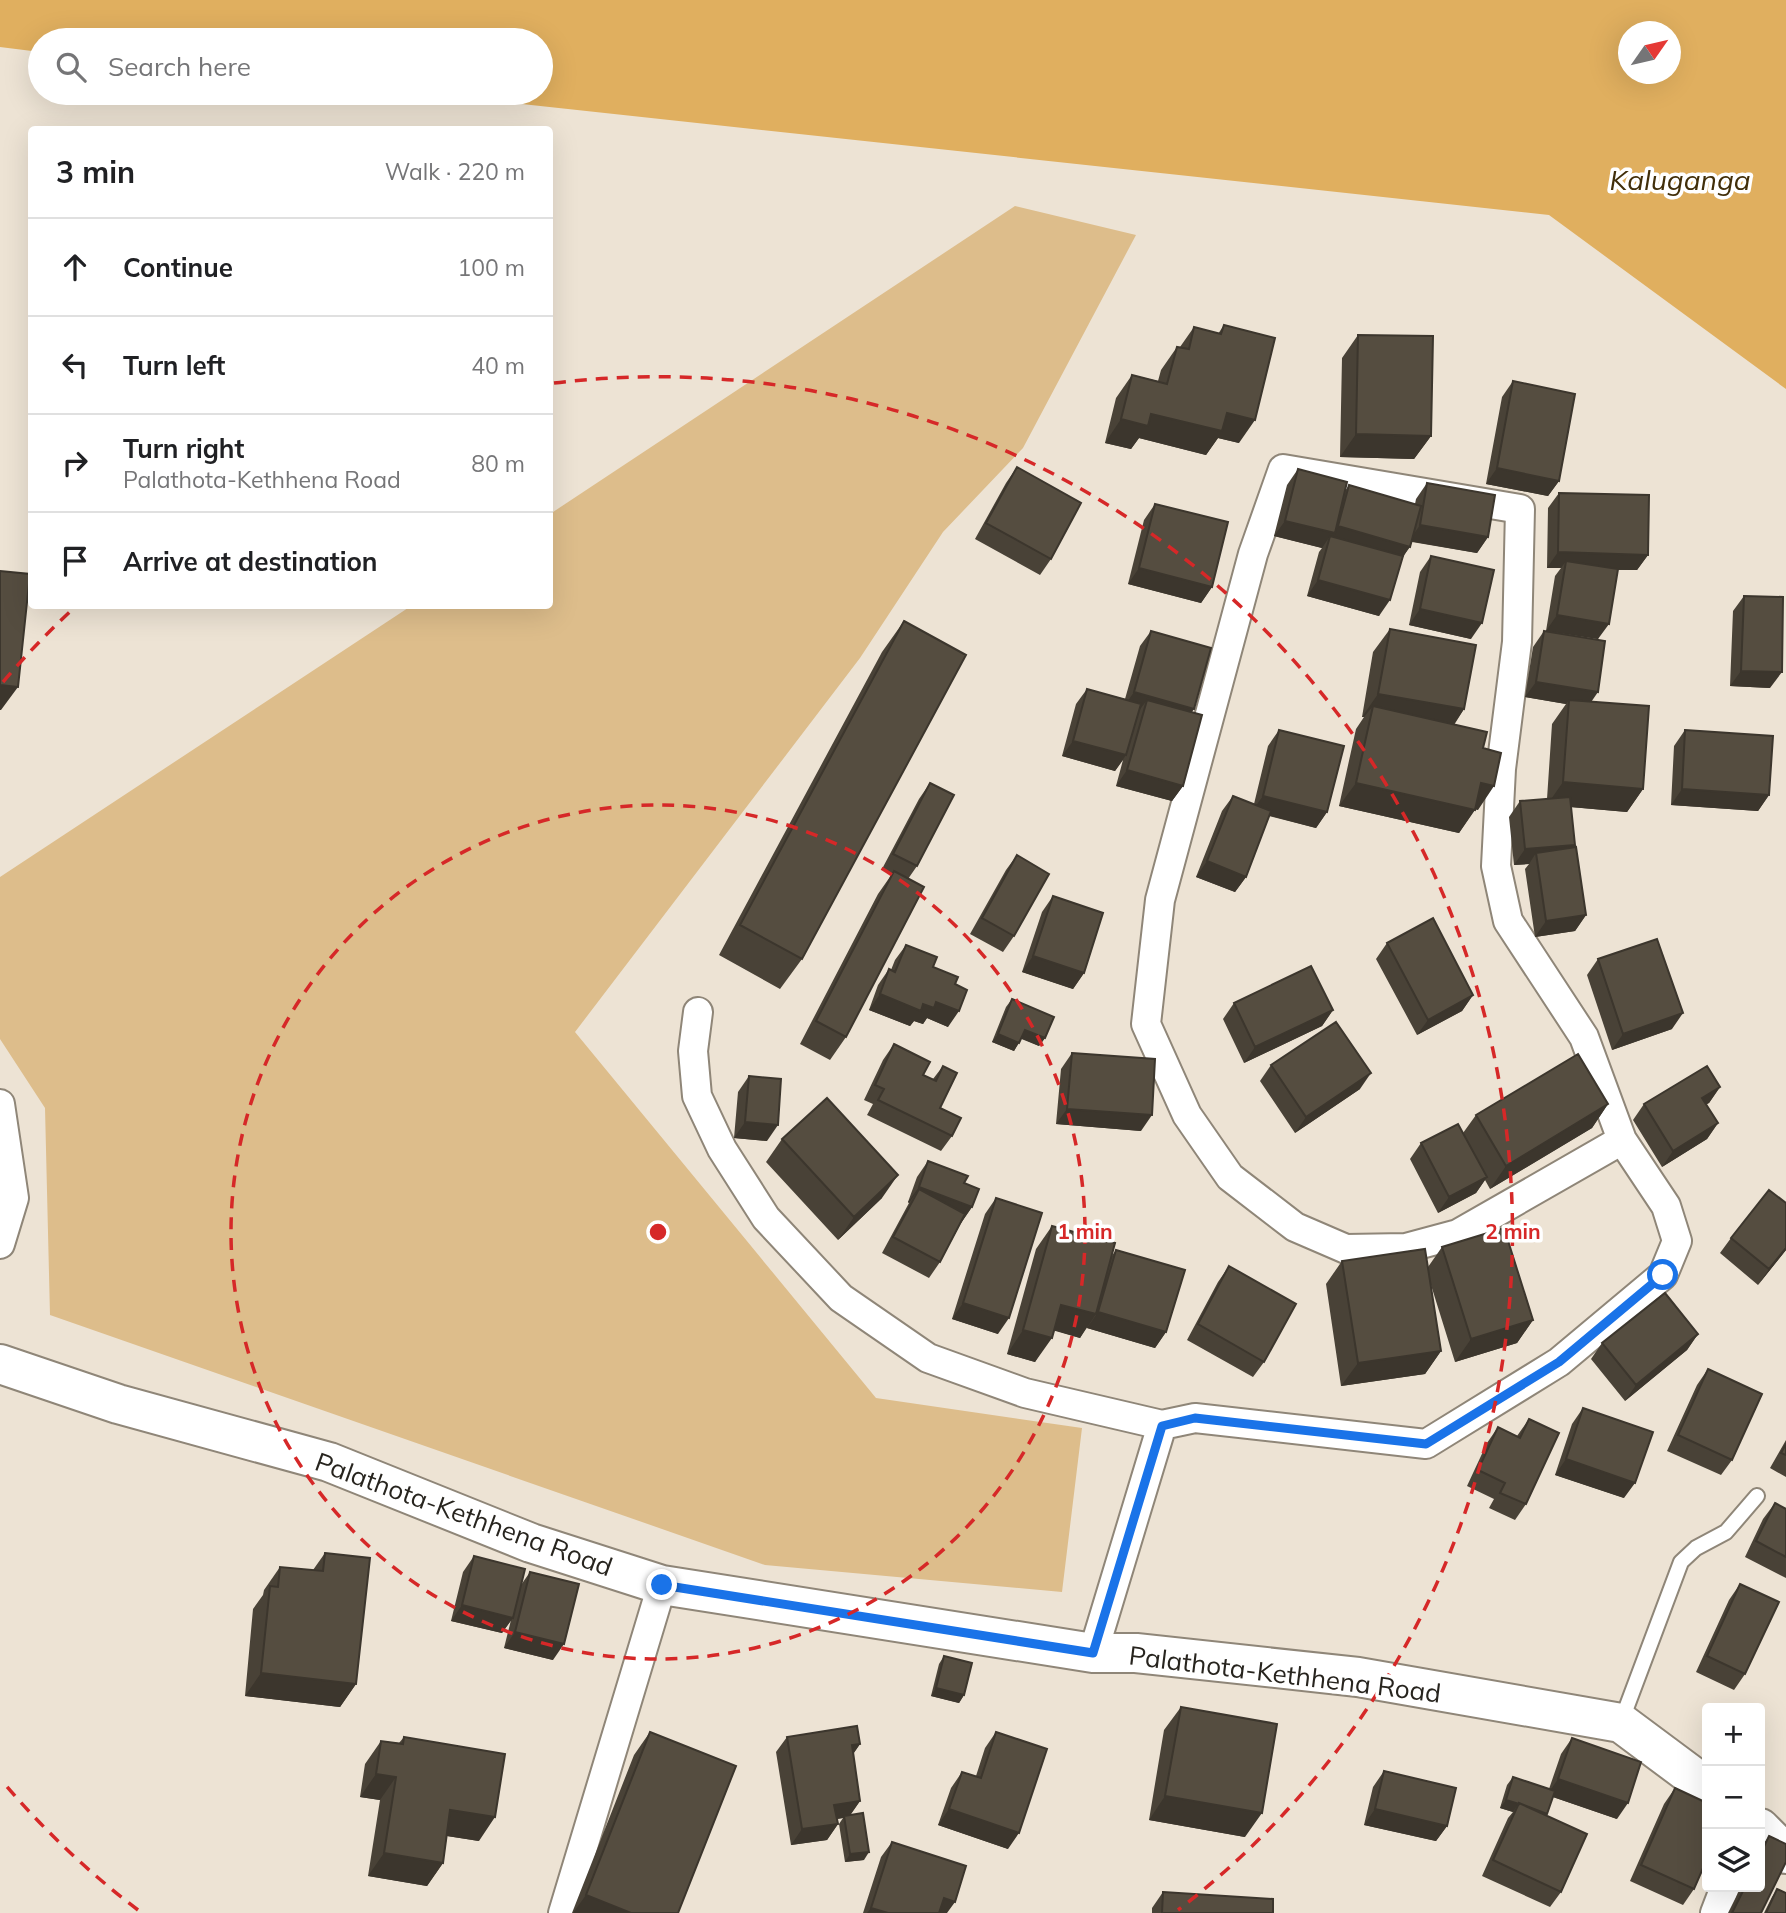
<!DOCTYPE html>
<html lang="en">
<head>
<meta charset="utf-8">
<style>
	body { margin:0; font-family:Mulish,sans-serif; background:#f6f6f6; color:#202124 }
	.controls { position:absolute; right:21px; bottom:21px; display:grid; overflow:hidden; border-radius:7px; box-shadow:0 7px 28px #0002 }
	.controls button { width:63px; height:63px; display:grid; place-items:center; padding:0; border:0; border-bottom:2px solid #e0e0e0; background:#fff; color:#202124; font:35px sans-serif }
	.compass { position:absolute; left:1618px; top:21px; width:63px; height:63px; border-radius:50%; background:#fff; box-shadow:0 7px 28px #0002; rotate:56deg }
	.stop { position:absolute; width:21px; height:21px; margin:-16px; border:5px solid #1a73e8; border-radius:50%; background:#fff }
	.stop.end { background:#1a73e8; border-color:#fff; box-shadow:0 2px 7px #0008 }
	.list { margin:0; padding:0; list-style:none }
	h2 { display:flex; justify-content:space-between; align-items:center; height:91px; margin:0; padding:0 28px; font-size:30px }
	h2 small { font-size:23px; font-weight:400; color:#757577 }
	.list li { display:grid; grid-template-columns:46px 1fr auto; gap:21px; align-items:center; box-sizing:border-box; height:98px; padding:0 28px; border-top:2px solid #e0e0e0 }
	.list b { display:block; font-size:26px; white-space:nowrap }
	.list p { margin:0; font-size:23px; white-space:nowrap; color:#757577 }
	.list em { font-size:23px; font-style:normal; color:#757577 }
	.icon { flex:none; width:38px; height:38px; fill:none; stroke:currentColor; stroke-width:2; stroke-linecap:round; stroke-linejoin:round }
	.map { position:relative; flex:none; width:1786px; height:1913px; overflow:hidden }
	.search { position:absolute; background:#fff; box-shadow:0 7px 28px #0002; left:28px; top:28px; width:525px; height:77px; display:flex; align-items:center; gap:18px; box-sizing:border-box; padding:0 24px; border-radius:38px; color:#757577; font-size:26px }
	.panel { position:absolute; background:#fff; box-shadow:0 7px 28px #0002; left:28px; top:126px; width:525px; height:483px; border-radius:7px }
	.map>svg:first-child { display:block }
</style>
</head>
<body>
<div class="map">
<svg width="1786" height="1913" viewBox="0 0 1786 1913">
	<rect width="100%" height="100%" fill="#ede3d4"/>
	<path fill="#ddbd8b" d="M1015,206L1136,235L1023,448L943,532L860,658L575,1032L876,1398L1082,1428L1062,1592L765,1565L50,1315L45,1108L0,1039V877L411,606H550V514Z"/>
	<path fill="#e0af5f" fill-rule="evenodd" d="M0,0H1786V389L1549,215L420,93H541V40H40V52L0,47ZM1628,32H1670V74H1628Z"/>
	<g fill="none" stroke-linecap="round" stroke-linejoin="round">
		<g stroke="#8f8678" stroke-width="18">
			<path id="lane" d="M1621,1722L1681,1562L1696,1548L1726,1532L1757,1496"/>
		</g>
		<g stroke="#8f8678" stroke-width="32">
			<path id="street" d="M698,1012L693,1051L697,1096L722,1149L766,1218L841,1298L928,1358L1025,1393L1162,1425
				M0,1104L14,1198L0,1244
				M1093,1653L1162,1425L1195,1418L1426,1444L1559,1362L1663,1275L1677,1241L1666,1206L1622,1140L1584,1037L1508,921L1496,866L1501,769L1517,642L1520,509L1283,469L1253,554L1160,900L1146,1024L1187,1115L1230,1177L1295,1227L1346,1249L1406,1248L1458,1234L1622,1140
				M563,1913L662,1585
				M1715,1913L1725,1887"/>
		</g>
		<g stroke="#8f8678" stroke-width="42">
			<path id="secondary" d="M0,1364L118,1404L329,1462L531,1543L662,1585L1093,1653H1136L1358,1677L1621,1723L1707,1787
				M1760,1828L1786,1854"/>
		</g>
		<use href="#lane" stroke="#fff" stroke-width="14"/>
		<use href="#street" stroke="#fff" stroke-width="28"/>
		<use href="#secondary" stroke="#fff" stroke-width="38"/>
	</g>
	<path fill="#494237" d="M1224,325L1239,443L1218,438L1206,455L1139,438L1131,449L1105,443L1116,398L1132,375L1158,381L1161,370L1177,347H1180L1194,327L1218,334Z
		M1358,335L1431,436L1414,459L1340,457L1342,358Z
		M1513,381L1559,481L1548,496L1486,484L1502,397Z
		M1017,467L1051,559L1040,575L975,539L1006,483Z
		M1298,469L1345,491L1349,485L1415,504L1416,499L1427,483L1488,537L1477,553L1412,542L1402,559L1379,616L1307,596L1319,552L1322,548L1274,536L1287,485Z
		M1559,493L1648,555L1637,570H1617L1598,639L1546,631L1555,576L1561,568H1547L1548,508Z
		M1155,504L1212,587L1201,603L1128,584L1144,520Z
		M1431,556L1471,639L1409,625L1420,572Z
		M1744,596L1770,688L1730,686L1733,611Z
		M904,621L802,959L780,989L719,955L882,652Z
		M1390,629L1464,709L1454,725L1483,748L1478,810L1475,809L1459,833L1339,806L1356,729L1364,717H1362L1373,652Z
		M1151,631L1192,712L1183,786L1172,801L1116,786L1123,760L1115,771L1062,756L1076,704L1087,689L1125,699L1140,646Z
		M1544,631L1591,702L1643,789L1627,812L1571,807L1575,845L1573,847L1586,915L1575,931L1535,937L1525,869L1529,864L1514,865L1509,817L1520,801L1547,799L1552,724L1566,704L1525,697L1533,647Z
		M1279,730L1327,812L1316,828L1269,816L1246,877L1235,892L1196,877L1222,811L1233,796L1254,804L1268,746Z
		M1685,730L1769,795L1758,811L1671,805L1674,746Z
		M930,783L917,866L908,879L846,1037L830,1060L800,1044L878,894L892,874L882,869L919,799Z
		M1017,855L1014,936L1003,952L970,934L1006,870Z
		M1053,896L1084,973L1073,989L1022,972L1042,912Z
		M1387,943L1473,995L1462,1011L1417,1035L1376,959Z
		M906,945L955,984L948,1027L927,1018L923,1024L914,1021L910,1026L869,1010L878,985L889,969L891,970L895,960Z
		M1598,959L1672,1029L1612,1050L1587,975Z
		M1012,999L1045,1038L1039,1046L1021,1038L1014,1051L992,1042L1006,1007Z
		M1234,1003L1333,1010L1322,1026L1244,1063L1223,1019Z
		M894,1044L923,1075L933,1079L943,1066L940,1108L952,1136L941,1151L867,1115L873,1104L864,1100L883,1060Z
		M1072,1053L1141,1131L1056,1124L1061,1069Z
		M1271,1065L1360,1089L1295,1133L1260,1081Z
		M749,1076L767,1141L734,1138L738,1092Z
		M1720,1087L1709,1103L1706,1104L1718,1123L1707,1139L1662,1167L1633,1120L1644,1104Z
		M1608,1104L1592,1128L1490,1189L1485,1180L1476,1193L1438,1213L1410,1159L1421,1143L1463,1133L1476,1115Z
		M782,1139L882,1198L838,1240L766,1162Z
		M928,1161L964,1183L972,1207L961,1223L940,1262L929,1278L882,1253L909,1203L908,1202L917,1177Z
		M996,1198L998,1334L952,1319L985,1214Z
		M1052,1226L1111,1257L1116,1250L1166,1332L1155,1348L1087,1328V1326L1080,1338L1054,1330L1035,1362L1007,1354L1036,1249Z
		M1731,1238L1786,1250L1758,1285L1720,1253Z
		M1442,1247L1533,1320L1517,1343L1455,1362L1431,1285L1441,1351L1425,1374L1341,1386L1326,1284L1342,1261L1428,1267Z
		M1229,1266L1264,1362L1253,1377L1187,1340L1218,1282Z
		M1698,1334L1687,1350L1625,1401L1591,1359L1602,1343Z
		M1708,1369L1732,1460L1721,1475L1667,1451L1697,1385Z
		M1583,1408L1624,1498L1555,1475L1572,1424Z
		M1529,1419L1526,1504L1515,1520L1489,1508L1494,1499L1467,1486L1487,1443L1498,1427L1517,1436Z
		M1786,1440V1477L1770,1468Z
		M1775,1503L1786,1509V1578L1745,1557L1763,1519Z
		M325,1553L356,1684L340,1707L245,1696L253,1609L263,1595L264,1590L280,1567L313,1570Z
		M474,1556L521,1585L530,1572L553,1660L504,1648L511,1620L502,1633L451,1621L463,1572Z
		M1740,1584L1745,1674L1734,1690L1696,1672L1729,1600Z
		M944,1656L964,1695L959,1703L931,1696L939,1664Z
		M1181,1707L1245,1837L1149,1820L1164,1730Z
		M650,1732L678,1913H572L634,1755Z
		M996,1732L1008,1849L938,1825L951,1788L962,1772L976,1776L985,1748Z
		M404,1737L479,1841L447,1836L443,1863L427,1886L368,1876L380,1800L360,1797L365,1764L381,1741L399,1743Z
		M787,1737L860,1744L853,1754L860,1801L850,1815L864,1860L845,1862L839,1824L843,1818L837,1819L838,1824L827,1840L791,1845L776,1752Z
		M1572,1738L1617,1819L1553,1797L1546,1815L1561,1892L1550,1907L1482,1876L1508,1818L1513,1812L1500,1808L1507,1785L1513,1777L1549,1789L1561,1754Z
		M1384,1771L1447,1826L1436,1841L1364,1825L1373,1787Z
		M1675,1788L1694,1889L1683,1905L1630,1881L1664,1804Z
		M1769,1836L1761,1913H1728L1741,1887H1760V1849Z
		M892,1842L947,1913H863L881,1857Z
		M1777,1889L1786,1913H1764L1772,1897Z
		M1163,1892L1273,1913H1152V1908Z"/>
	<path fill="#3c362d" d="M1227,413L1255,420L1239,443L1218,438L1206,455L1139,438L1131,449L1105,443L1121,419L1151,414Z
		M1356,434L1431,436L1414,459L1340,457Z
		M1497,468L1559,481L1548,496L1486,484Z
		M1285,521L1334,533L1338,526L1410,547L1399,562L1330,536L1322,548L1274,536Z
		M1420,525L1488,537L1477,553L1409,541Z
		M1558,552L1648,555L1637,570L1565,569L1566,561L1561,568H1547Z
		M1139,568L1212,587L1201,603L1128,584Z
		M1318,580L1390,600L1379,616L1307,596Z
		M1420,609L1482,623L1471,639L1409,625Z
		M1557,615L1609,624L1598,639L1546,631Z
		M1741,671L1782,672L1770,688L1730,686Z
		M1536,682L1598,692L1587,708L1569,700L1566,704L1525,697Z
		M0,685L18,687L1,710H0Z
		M1134,692L1194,709L1183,725L1147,700L1138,712L1123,708Z
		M1378,694L1464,709L1448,733L1373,706L1364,717H1362Z
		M1073,741L1126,755L1115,771L1062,756Z
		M1127,770L1183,786L1172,801L1116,786Z
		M1563,782L1643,789L1627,812L1547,805Z
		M1356,783L1475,810L1459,833L1339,806Z
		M1481,783L1494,786L1478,810L1465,806Z
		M1682,789L1769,795L1758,811L1671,805Z
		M1263,796L1327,812L1316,828L1252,811Z
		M1575,845L1564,860L1536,853L1529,864L1514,865L1525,849Z
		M1207,861L1246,877L1235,892L1196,877Z
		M1586,915L1575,931L1535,937L1546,921Z
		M1033,956L1084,973L1073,989L1022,972Z
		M880,994L923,1004L936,1002L959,1011L948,1027L927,1018L923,1024L914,1021L910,1026L869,1010Z
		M1473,995L1462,1011L1417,1035L1428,1020Z
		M1333,1010L1322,1026L1244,1063L1255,1047Z
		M1683,1013L1672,1029L1612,1050L1623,1034Z
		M1025,1030L1045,1038L1039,1046L1019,1038Z
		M998,1034L1019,1043L1014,1051L992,1042Z
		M1371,1073L1360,1089L1295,1133L1306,1117Z
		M1720,1087L1709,1103L1691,1113L1702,1098Z
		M1608,1104L1592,1128L1490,1189L1506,1166Z
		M1067,1109L1152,1115L1141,1131L1056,1124Z
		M745,1122L778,1125L767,1141L734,1138Z
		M1718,1123L1707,1139L1662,1167L1673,1151Z
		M898,1175L882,1198L838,1240L854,1217Z
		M1487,1177L1476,1193L1438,1213L1449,1197Z
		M919,1187L972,1207L961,1223L919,1189L909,1203L908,1202Z
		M1786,1248V1250L1758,1285L1769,1269Z
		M963,1303L1009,1318L998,1334L952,1319Z
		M1061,1305L1096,1314L1080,1338L1045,1328Z
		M1098,1312L1166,1332L1155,1348L1087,1328Z
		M1533,1320L1517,1343L1455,1362L1471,1339Z
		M1023,1330L1052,1338L1035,1362L1007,1354Z
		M1698,1334L1687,1350L1625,1401L1636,1385Z
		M1441,1351L1425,1374L1341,1386L1358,1363Z
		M1566,1459L1635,1483L1624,1498L1555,1475Z
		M462,1605L513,1618L502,1633L451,1621Z
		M515,1632L564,1644L553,1660L504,1648Z
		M261,1673L356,1684L340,1707L245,1696Z
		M936,1688L964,1695L959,1703L931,1696Z
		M860,1744L849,1760L852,1745Z
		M376,1774L396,1777L380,1800L360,1797Z
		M1558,1779L1628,1803L1617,1819L1547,1795Z
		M1165,1796L1262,1813L1245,1837L1149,1820Z
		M1506,1800L1518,1804L1513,1812L1500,1808Z
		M860,1801L849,1817L844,1816L843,1818L823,1821L834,1805Z
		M949,1809L1019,1833L1008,1849L938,1825Z
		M1375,1809L1447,1826L1436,1841L1364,1825Z
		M450,1810L495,1817L479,1841L434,1834Z
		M838,1824L827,1840L791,1845L802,1829Z
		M869,1852L864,1860L845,1862L850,1854Z
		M384,1853L443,1863L427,1886L368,1876Z
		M586,1895L631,1913H573Z
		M944,1898L955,1902L947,1913H933Z
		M871,1908L888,1913H867Z"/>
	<path fill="#554d40" stroke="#3c362d" stroke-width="2" d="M1224,325L1275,338L1255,420L1227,413L1222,431L1151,414L1148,426L1121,419L1132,375L1167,384L1177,347L1189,349L1194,327L1221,334Z
		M1358,335L1433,336L1431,436L1356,434Z
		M1513,381L1575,394L1559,481L1497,468Z
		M1017,467L1081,503L1051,559L986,523Z
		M1298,469L1347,482L1335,533L1285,521Z
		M1427,483L1495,495L1488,537L1420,525Z
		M1349,485L1421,506L1410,547L1338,526Z
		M1559,493L1649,495L1648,555L1558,552Z
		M1155,504L1228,522L1212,587L1139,568Z
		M1330,536L1403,556L1390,600L1318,580Z
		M1431,556L1494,570L1482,623L1420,609Z
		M1566,561L1618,569L1609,624L1557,615Z
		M0,571L30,574L18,687L0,685Z
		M1744,596L1783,597L1782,672L1741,671Z
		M904,621L966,655L802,959L740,925Z
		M1390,629L1476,645L1464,709L1378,694Z
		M1151,631L1211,648L1194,709L1134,692Z
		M1544,631L1605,641L1598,692L1536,682Z
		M1087,689L1141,704L1126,755L1073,741Z
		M1147,700L1202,715L1183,786L1127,770Z
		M1569,700L1649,706L1643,789L1563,782Z
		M1373,706L1487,732L1483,748L1501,753L1494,786L1481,783L1475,810L1356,783Z
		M1279,730L1344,746L1327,812L1263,796Z
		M1685,730L1773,736L1769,795L1682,789Z
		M930,783L954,795L917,866L893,854Z
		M1233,796L1271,811L1246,877L1207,861Z
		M1570,797L1575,845L1525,849L1520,801Z
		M1576,847L1586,915L1546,921L1536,853Z
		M1017,855L1049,874L1014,936L982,918Z
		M894,871L924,887L846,1037L816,1021Z
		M1053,896L1103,913L1084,973L1033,956Z
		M1433,918L1473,995L1428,1020L1387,943Z
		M1657,939L1683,1013L1623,1034L1598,959Z
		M906,945L937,957L933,967L958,977L955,984L967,990L959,1011L936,1002L934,1008L923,1004L921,1011L880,994L889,969L895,972Z
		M1311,966L1333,1010L1255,1047L1234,1003Z
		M1012,999L1054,1017L1045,1038L1025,1030L1019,1043L998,1034Z
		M1336,1022L1371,1073L1306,1117L1271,1065Z
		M894,1044L930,1062L923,1075L936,1081L943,1066L957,1073L940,1108L961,1118L952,1136L878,1100L884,1089L875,1085Z
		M1072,1053L1155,1059L1152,1115L1067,1109Z
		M1578,1054L1608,1104L1506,1166L1476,1115Z
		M1707,1066L1720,1087L1702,1098L1718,1123L1673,1151L1644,1104Z
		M749,1076L781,1079L778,1125L745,1122Z
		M827,1098L898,1175L854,1217L782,1139Z
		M1458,1124L1487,1177L1449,1197L1421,1143Z
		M928,1161L968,1176L964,1183L979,1189L972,1207L919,1187Z
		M919,1189L965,1214L940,1262L893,1237Z
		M1769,1190L1786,1203V1248L1769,1269L1731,1238Z
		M996,1198L1042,1213L1009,1318L963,1303Z
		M1052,1226L1115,1243L1096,1314L1061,1305L1052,1338L1023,1330Z
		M1504,1228L1533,1320L1471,1339L1442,1247Z
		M1425,1249L1441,1351L1358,1363L1342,1261Z
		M1116,1250L1185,1270L1166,1332L1098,1312Z
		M1229,1266L1296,1304L1264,1362L1198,1324Z
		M1665,1293L1698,1334L1636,1385L1602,1343Z
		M1708,1369L1762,1394L1732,1460L1678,1435Z
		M1583,1408L1653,1432L1635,1483L1566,1459Z
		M1529,1419L1559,1433L1526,1504L1500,1493L1505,1483L1478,1470L1498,1427L1520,1438Z
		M1786,1444V1455L1781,1453Z
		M1775,1503L1786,1509V1557L1756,1541Z
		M325,1553L370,1558L356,1684L261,1673L270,1586L278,1587L280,1567L323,1571Z
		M474,1556L525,1569L513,1618L462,1605Z
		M530,1572L579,1584L564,1644L515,1632Z
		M1740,1584L1779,1602L1745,1674L1707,1656Z
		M944,1656L972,1663L964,1695L936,1688Z
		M1181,1707L1277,1724L1262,1813L1165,1796Z
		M857,1726L860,1744L852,1745L860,1801L834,1805L838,1824L802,1829L787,1737Z
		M650,1732L736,1766L678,1913H631L586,1895Z
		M996,1732L1047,1749L1019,1833L949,1809L962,1772L981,1778Z
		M404,1737L505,1754L495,1817L450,1810L443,1863L384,1853L396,1777L376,1774L381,1741L403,1744Z
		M1572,1738L1641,1762L1628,1803L1558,1779Z
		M1384,1771L1456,1788L1447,1826L1375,1809Z
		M1513,1777L1555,1791L1547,1814L1519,1803V1804L1506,1800Z
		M1675,1788L1707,1803V1859L1694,1889L1641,1865Z
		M1519,1803L1587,1834L1561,1892L1493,1860Z
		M863,1813L869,1852L850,1854L844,1816Z
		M1769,1836L1786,1844V1862L1761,1913H1732L1745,1887H1760V1855Z
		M892,1842L966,1866L955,1902L944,1898L939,1913H888L871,1908Z
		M1777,1889L1786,1893V1913H1766Z
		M1163,1892L1273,1899V1913H1162Z"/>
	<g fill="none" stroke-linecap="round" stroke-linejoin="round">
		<path stroke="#1a73e8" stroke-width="9" d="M662,1585L1093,1653L1162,1426L1195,1418L1426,1444L1559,1362L1663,1275"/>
	</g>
	<g fill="none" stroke="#d62828" stroke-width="3.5" stroke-dasharray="12 9">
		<circle cx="658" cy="1232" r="427"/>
		<path d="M138 1910A855 855 0 0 1 3 1782M3 682A855 855 0 0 1 75 607M554 383A855 855 0 0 1 1178 1910"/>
	</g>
	<g text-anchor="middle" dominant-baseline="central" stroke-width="7" stroke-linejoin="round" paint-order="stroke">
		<g font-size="26" fill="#27241e" stroke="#fff">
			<text transform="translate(464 1514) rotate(20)">Palathota-Kethhena Road</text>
			<text transform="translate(1285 1674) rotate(7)">Palathota-Kethhena Road</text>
		</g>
		<g font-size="28" font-style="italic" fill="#412e09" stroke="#fff">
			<text x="1680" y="179">Kaluganga</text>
		</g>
	</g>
	<circle cx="658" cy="1232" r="10" fill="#d62828" stroke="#fff" stroke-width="3.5"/>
	<g font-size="21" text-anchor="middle" font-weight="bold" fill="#d62828" stroke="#fff" stroke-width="7" stroke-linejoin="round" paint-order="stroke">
		<text x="1085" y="1239">1 min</text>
		<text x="1513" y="1239">2 min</text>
	</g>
</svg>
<div class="controls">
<button>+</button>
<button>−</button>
<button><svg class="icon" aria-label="layers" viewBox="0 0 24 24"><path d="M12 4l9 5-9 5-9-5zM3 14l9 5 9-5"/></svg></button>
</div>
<svg class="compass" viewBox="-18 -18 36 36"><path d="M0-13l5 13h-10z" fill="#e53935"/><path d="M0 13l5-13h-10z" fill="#757577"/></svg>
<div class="stop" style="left:1663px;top:1275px"></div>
<div class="stop end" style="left:662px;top:1585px"></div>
<div class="search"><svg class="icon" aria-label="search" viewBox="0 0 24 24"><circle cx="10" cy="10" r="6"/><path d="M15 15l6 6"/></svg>Search here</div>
<section class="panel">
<h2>3 min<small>Walk · 220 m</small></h2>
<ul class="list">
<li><svg class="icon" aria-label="ahead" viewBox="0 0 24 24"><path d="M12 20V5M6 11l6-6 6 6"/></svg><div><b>Continue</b></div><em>100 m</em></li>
<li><svg class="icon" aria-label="left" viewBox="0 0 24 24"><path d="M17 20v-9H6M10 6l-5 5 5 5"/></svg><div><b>Turn left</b></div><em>40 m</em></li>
<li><svg class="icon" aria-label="right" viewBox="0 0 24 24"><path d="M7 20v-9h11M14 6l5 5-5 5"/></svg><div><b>Turn right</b><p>Palathota-Kethhena Road</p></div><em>80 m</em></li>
<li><svg class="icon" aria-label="arrive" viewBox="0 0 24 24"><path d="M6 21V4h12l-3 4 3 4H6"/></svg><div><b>Arrive at destination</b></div></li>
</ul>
</section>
</div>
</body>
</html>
